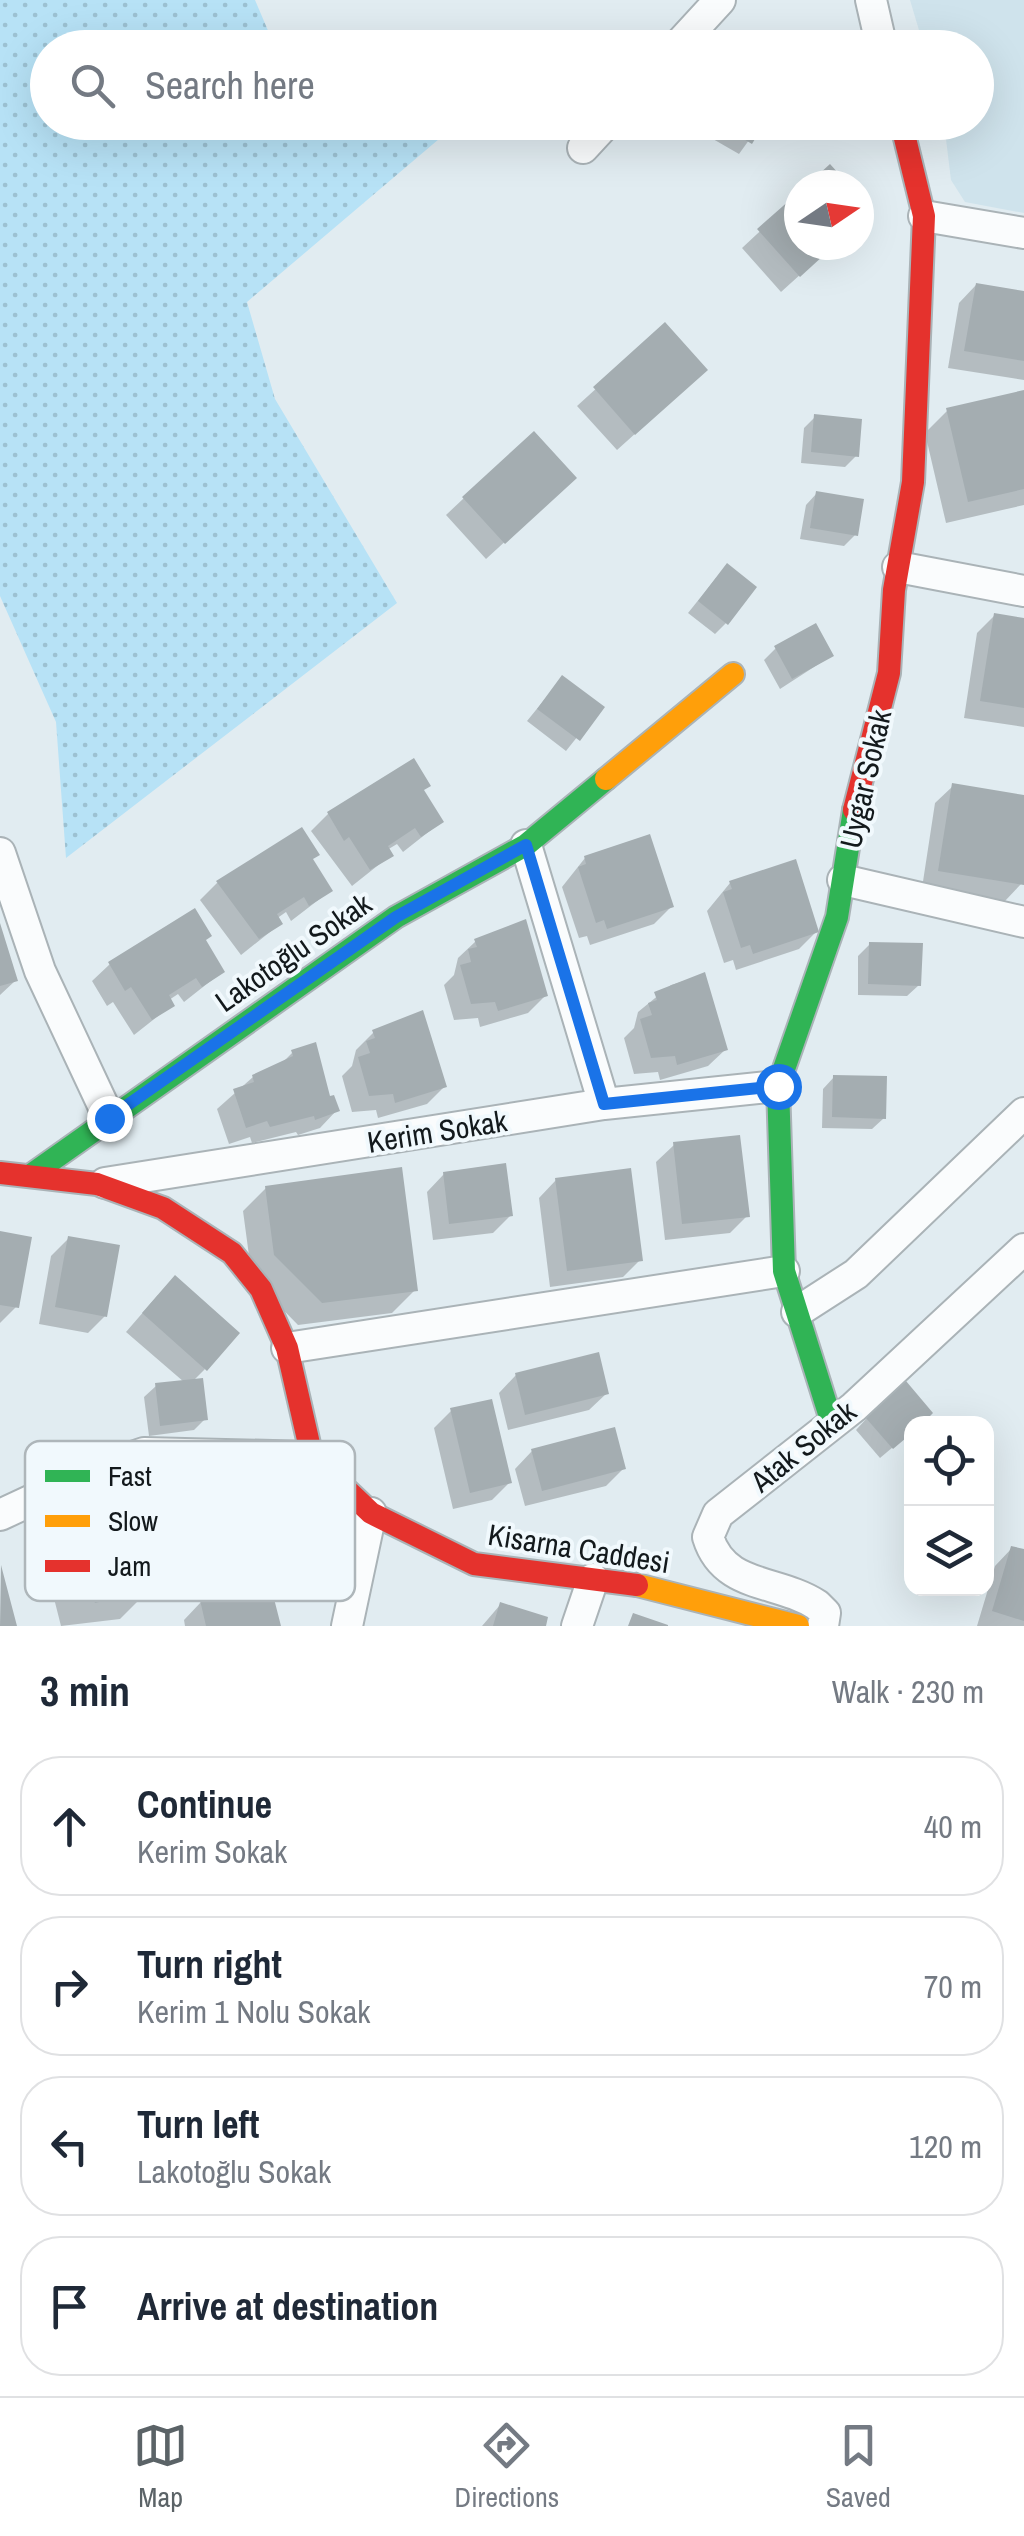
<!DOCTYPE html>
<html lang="en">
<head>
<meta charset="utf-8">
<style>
	body { margin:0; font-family:"Archivo Narrow",sans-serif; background:#f2f2f3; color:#1f2937 }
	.controls { position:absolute; right:30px; bottom:30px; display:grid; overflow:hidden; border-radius:20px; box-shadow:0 10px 40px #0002 }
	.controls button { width:90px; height:90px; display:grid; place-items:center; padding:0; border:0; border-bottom:2px solid #e0e1e3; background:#fff; color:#1f2937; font:50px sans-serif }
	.compass { position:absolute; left:784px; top:170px; width:90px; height:90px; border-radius:50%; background:#fff; box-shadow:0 10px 40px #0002; rotate:77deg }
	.stop { position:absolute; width:30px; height:30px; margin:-22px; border:8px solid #1a73e8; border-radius:50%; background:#fff }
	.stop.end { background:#1a73e8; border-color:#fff; box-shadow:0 2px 10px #0008 }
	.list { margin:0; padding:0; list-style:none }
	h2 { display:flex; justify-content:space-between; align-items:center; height:130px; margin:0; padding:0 40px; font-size:42px }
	h2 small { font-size:32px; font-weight:400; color:#747a83 }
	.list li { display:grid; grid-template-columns:65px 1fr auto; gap:30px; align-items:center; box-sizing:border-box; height:140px; margin:0 20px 20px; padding:0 20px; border:2px solid #e0e1e3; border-radius:40px }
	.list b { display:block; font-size:38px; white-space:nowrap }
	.list p { margin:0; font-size:32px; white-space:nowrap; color:#747a83 }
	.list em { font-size:32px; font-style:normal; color:#747a83 }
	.icon { flex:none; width:55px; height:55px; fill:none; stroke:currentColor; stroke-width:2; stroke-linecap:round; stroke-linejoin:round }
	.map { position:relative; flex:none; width:1024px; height:1626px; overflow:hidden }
	.search { position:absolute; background:#fff; box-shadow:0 10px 40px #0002; left:30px; right:30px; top:30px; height:110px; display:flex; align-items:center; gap:25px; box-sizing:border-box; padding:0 35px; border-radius:55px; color:#747a83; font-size:38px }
	.sheet { height:770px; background:#fff }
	nav { display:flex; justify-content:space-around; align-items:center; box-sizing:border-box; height:140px; border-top:2px solid #e0e1e3; background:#fff; font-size:28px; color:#747a83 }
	nav a { display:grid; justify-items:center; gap:5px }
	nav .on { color:#5b6367 }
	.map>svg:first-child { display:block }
</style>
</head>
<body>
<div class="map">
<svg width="1024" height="1626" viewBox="0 0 1024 1626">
	<defs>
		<pattern id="garden-dots" width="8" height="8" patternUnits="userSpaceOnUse" patternTransform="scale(2.5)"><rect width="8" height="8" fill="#b7e2f6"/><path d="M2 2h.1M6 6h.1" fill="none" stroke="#9cc1d2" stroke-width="1.8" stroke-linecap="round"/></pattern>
	</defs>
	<rect width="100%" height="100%" fill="#e1ecf1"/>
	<path fill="#cfe3ec" d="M910,0H1024V213L965,202L951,180L944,123L976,122V48L924,47Z"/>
	<path fill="url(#garden-dots)" d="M0,0H255L275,47L48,48V122H365L439,139L247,302L275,399L397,603L66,858L56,722L0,596Z"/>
	<path fill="#0003" d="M713,122H762L739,154L706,135Z
		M799,195V245H833L781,292L742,248Z
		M859,200L869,211L859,221Z
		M976,285L1024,293V380L948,368L959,303Z
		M665,326L687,387L617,450L577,406Z
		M1024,392V505L946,523L925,433L948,410Z
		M815,417L857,455L845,467L801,463L804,428Z
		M817,493L855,535L844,546L800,539L806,505Z
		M556,495L486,559L446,515L464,498Z
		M716,578L726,623L715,634L688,613Z
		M994,616L1024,620V727L964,718L977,633Z
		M776,648L831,656L780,689L764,660Z
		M562,678L601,707L566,751L527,721Z
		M953,786L1024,797L1022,883L1005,901L922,888L935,803Z
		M422,791L441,822L403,852L397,844L387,850L391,855L352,886L311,831L328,814Z
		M585,858L671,907L654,924L590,945L587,936L579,938L562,887Z
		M311,860L330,891L291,921L286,912L276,919L280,924L241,955L200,900L217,883Z
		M730,883L817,931L799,949L736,970L733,960L724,963L707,911Z
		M0,928L15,981L0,995Z
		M203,941L222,972L184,1002L178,994L169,1000L172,1005L134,1035L113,1002L107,1006L92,981L110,964Z
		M476,941L546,995L528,1013L480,1027L478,1018L454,1020L444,985L454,975L458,958Z
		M870,944L919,985L907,996L858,995V956Z
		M704,975L726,1049L708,1066L660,1080L658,1072L634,1074L624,1038L634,1028L638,1012L671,985Z
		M374,1032L444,1087L427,1104L378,1118L376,1110L352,1112L342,1076L352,1066L356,1050Z
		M292,1053L337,1110L320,1128L298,1135L296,1132L252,1143L250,1137L229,1144L217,1109L253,1077L280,1065Z
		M834,1077L884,1118L872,1129L822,1128L823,1089Z
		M674,1145L747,1216L730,1233L665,1240L656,1162Z
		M444,1174L511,1215L493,1233L433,1240L427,1192Z
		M556,1180L640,1260L623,1277L550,1287L539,1198Z
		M266,1188L415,1290L392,1313L298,1325L252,1278L243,1211Z
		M0,1233L16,1307L0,1323Z
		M69,1238L105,1316L88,1333L39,1324L51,1256Z
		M158,1295L205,1369L193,1381L205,1419L194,1430L149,1436L144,1397L156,1386L184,1382L126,1332Z
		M516,1375L607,1393L589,1410L508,1430L499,1393Z
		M452,1410L509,1483L492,1500L453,1509L434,1428Z
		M867,1418L912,1424V1431L880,1458L856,1430Z
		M532,1451L623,1469L606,1486L525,1506L515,1469Z
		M176,1502L253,1526L270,1509L335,1565L317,1582L270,1593L278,1626H185L184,1620L201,1602L267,1586L255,1535L238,1552L170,1568L159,1519Z
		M75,1524L152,1587L120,1619L61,1626L43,1555Z
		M1012,1548L1024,1552V1626H977L995,1566Z
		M500,1605L543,1626H482Z"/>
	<path fill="#a4adb1" d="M715,122H765L752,144Z
		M830,164L849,185H807Z
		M799,192V245H835L800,277L757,229Z
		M976,283L1024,291V361L964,351Z
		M665,322L708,370L635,435L593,387Z
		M1024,390V489L968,502L946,408Z
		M814,414L862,419L859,457L811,452Z
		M534,431L577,478L505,544L462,497Z
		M816,491L864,499L858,536L810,528Z
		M727,563L757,587L728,625L698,601Z
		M994,613L1024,618V708L980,701Z
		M816,623L834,656L792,679L774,646Z
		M562,675L605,707L580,741L537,709Z
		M414,758L431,786L424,790L444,822L421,837L415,828L388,846L394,856L370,870L349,837L344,841L327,812Z
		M952,783L1024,795V885L938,871Z
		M302,827L320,855L313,859L333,891L309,906L304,897L277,914L283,924L259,939L216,881Z
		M650,834L674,907L607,929L604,920L596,923L578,867L586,864L584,856Z
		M796,859L819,932L753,954L750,945L741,948L723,892L732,889L729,881Z
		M195,908L212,936L206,940L225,972L202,987L196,978L169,995L175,1006L152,1020L131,987L125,991L108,962Z
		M526,919L548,996L498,1011L495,1002L471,1004L460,965L471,962L468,949L477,947L474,939Z
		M0,923L18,981L0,986Z
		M869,942L923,943L921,986L868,984Z
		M705,972L728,1050L677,1065L675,1056L651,1058L640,1019L652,1015L648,1003L657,1000L654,992Z
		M423,1010L447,1087L395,1103L393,1094L369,1096L358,1057L370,1053L366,1041L375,1038L372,1030Z
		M316,1042L330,1096L334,1095L340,1111L315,1120L314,1116L270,1127L267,1121L246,1128L233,1089L254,1082L252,1075L293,1056L291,1050Z
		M833,1075L887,1076L886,1119L832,1117Z
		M740,1135L750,1217L682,1224L673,1142Z
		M506,1163L513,1216L449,1224L443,1172Z
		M402,1167L418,1291L322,1303L274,1255L265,1186Z
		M631,1168L643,1261L567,1271L555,1178Z
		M0,1231L32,1237L19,1308L0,1305Z
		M68,1236L120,1245L107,1317L55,1307Z
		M175,1275L240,1333L207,1371L142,1313Z
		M599,1352L609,1394L525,1415L515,1373Z
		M203,1378L208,1420L160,1426L155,1383Z
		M906,1381L933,1413L922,1424H912V1433L893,1449L865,1417Z
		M492,1399L512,1483L470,1493L450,1408Z
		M615,1427L626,1469L542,1491L531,1449Z
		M134,1506L154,1588L95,1603L74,1521Z
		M1011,1546L1024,1549V1621L992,1611Z
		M1,1565L17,1626H0Z
		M270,1583L281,1626H206L200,1600Z
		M500,1602L548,1617L546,1626H493Z
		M633,1613L668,1625V1626H628Z"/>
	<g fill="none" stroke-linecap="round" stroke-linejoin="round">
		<g stroke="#aab3b7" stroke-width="34">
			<path id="street" d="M871,0L882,48
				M676,48L720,0
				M583,148L607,122
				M924,216L1024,233
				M898,567L1024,591
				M526,845L604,1104
				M0,853L40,971L109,1118
				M843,880L1024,922
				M105,1183L604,1104L778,1086
				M797,1312L856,1274L1024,1113
				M287,1348L784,1271
				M0,1515L103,1467L144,1453L312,1457
				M347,1626L371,1513
				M577,1626L593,1579
				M823,1626L825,1613L817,1605C777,1579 724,1589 708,1537L718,1514L854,1407L1024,1249"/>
		</g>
		<g stroke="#aab3b7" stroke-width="26">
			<path id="fast" d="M31,1175L396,917L526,845L606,779
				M832,1423L784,1271L778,1086L837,917L854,810"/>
		</g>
		<g stroke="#aab3b7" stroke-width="26">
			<path id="slow" d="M606,779L733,674
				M637,1585L798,1626"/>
		</g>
		<g stroke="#aab3b7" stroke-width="26">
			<path id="jam" d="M854,810L889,673L894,590L913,482L924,216L901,122
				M0,1173L97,1184L163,1208L232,1253L261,1289L287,1348L312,1457L371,1513L474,1564L637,1585"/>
		</g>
		<use href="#street" stroke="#fafcfd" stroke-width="30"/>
		<use href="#fast" stroke="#30b455" stroke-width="22"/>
		<use href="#slow" stroke="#ff9f0a" stroke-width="22"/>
		<use href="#jam" stroke="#e5322d" stroke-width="22"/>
	</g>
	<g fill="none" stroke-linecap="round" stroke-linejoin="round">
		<path stroke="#1a73e8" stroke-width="12" d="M109,1118L396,917L526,845L604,1104L778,1086"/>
	</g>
	<g text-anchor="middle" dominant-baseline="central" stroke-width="8" stroke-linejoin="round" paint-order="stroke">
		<g font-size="30" fill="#13191c" stroke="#f1f9fd">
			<text transform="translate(865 779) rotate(-77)">Uygar Sokak</text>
			<text transform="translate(293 952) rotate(-35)">Lakotoğlu Sokak</text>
			<text transform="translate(437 1131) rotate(-9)">Kerim Sokak</text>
			<text transform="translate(803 1446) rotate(-39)">Atak Sokak</text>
			<text transform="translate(579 1548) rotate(9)">Kisarna Caddesi</text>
		</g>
	</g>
	<rect x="25" y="1441" width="330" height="160" rx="15" fill="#f1f9fd" stroke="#aeb6ba" stroke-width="2.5"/>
	<rect x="45" y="1470" width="45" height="12" fill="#30b455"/>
	<rect x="45" y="1515" width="45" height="12" fill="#ff9f0a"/>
	<rect x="45" y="1560" width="45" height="12" fill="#e5322d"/>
	<g font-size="28" fill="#13191c">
		<text x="108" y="1486">Fast</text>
		<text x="108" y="1531">Slow</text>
		<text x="108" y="1576">Jam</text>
	</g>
</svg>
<div class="controls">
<button><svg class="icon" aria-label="locate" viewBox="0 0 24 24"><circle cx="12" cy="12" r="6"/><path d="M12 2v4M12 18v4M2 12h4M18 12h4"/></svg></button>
<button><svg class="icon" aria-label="layers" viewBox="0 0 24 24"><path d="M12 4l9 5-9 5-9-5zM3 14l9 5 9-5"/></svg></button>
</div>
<svg class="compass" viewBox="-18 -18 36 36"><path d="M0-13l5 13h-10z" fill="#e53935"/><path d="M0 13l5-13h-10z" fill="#747a83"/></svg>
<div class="stop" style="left:778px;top:1086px"></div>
<div class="stop end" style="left:109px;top:1118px"></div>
<div class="search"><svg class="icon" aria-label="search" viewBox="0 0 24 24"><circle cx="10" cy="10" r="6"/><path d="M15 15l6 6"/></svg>Search here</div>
</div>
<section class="sheet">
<h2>3 min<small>Walk · 230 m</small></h2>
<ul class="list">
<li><svg class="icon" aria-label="ahead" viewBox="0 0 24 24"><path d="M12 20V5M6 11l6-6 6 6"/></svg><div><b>Continue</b><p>Kerim Sokak</p></div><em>40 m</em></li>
<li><svg class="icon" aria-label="right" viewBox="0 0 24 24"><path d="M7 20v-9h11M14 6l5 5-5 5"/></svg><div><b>Turn right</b><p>Kerim 1 Nolu Sokak</p></div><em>70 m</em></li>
<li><svg class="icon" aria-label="left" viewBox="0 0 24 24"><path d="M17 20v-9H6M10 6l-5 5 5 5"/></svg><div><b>Turn left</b><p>Lakotoğlu Sokak</p></div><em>120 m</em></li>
<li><svg class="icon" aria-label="arrive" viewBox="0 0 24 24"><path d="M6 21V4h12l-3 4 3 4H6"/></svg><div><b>Arrive at destination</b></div></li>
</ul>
</section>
<nav>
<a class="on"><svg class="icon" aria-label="map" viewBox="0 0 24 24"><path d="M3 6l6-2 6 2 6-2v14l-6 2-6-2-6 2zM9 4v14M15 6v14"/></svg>Map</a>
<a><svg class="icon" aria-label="directions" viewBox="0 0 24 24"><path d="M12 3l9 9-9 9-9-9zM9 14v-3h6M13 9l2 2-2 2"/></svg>Directions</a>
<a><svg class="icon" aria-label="saved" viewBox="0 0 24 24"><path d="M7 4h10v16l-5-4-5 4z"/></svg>Saved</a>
</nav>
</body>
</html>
